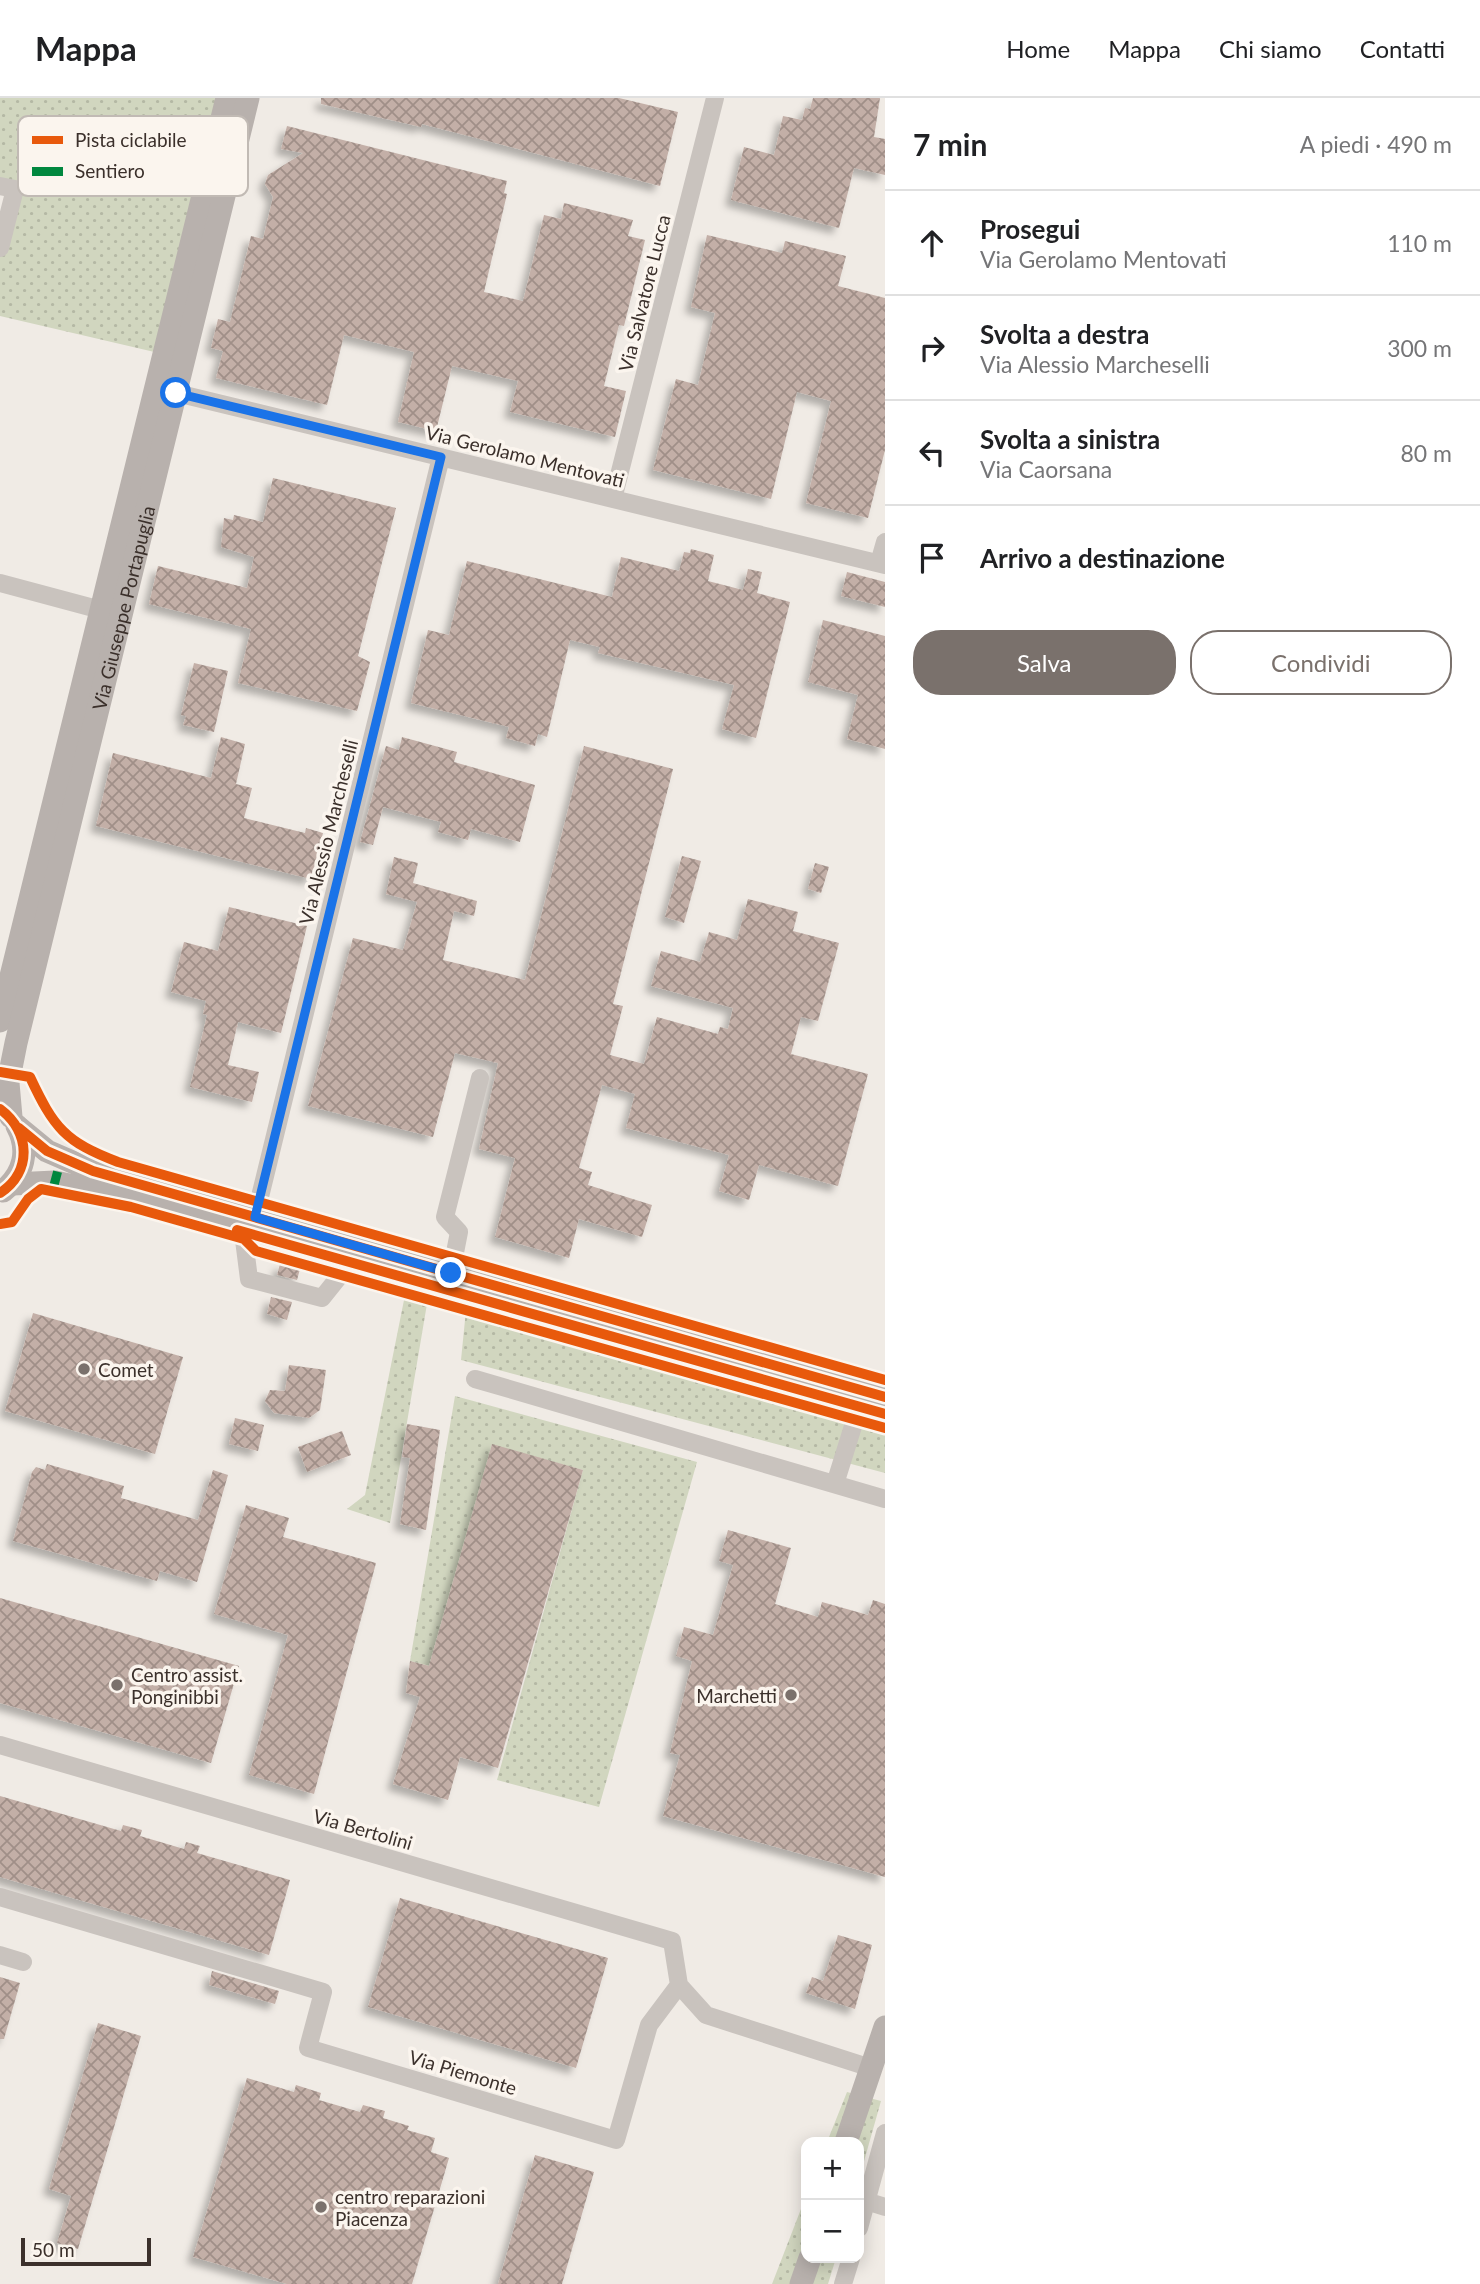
<!DOCTYPE html>
<html lang="it">
<head>
<meta charset="utf-8">
<style>
	body { margin:0; font-family:Lato,sans-serif; background:#f6f6f6; color:#202124 }
	.controls { position:absolute; right:21px; bottom:21px; display:grid; overflow:hidden; border-radius:14px; box-shadow:0 4px 18px #0003 }
	.controls button { width:63px; height:63px; display:grid; place-items:center; padding:0; border:0; border-bottom:2px solid #e0e0e0; background:#fff; color:#202124; font:35px sans-serif }
	.scale { position:absolute; left:21px; bottom:18px; width:130px; box-sizing:border-box; padding-left:7px; border:4px solid #3b302b; border-top:0; font-size:19px; line-height:24px; white-space:nowrap; color:#3b302b; -webkit-text-stroke:5px #fbf5ee; paint-order:stroke }
	.stop { position:absolute; width:21px; height:21px; margin:-16px; border:5px solid #1a73e8; border-radius:50%; background:#fff }
	.stop.end { background:#1a73e8; border-color:#fff; box-shadow:0 2px 7px #0008 }
	.list { margin:0; padding:0; list-style:none }
	h2 { display:flex; justify-content:space-between; align-items:center; height:91px; margin:0; padding:0 28px; font-size:30px }
	h2 small { font-size:23px; font-weight:400; color:#757577 }
	.list li { display:grid; grid-template-columns:46px 1fr auto; gap:21px; align-items:center; box-sizing:border-box; height:105px; padding:0 28px; border-top:2px solid #e0e0e0 }
	.list b { display:block; font-size:26px; white-space:nowrap }
	.list p { margin:0; font-size:23px; white-space:nowrap; color:#757577 }
	.list em { font-size:23px; font-style:normal; color:#757577 }
	.actions { display:flex; gap:14px; padding:21px 28px }
	.actions a { flex:1; padding:16px 0; border:2px solid #7a716c; border-radius:28px; text-align:center; font-size:24px; color:#7a716c }
	.actions .main { background:#7a716c; color:#fff }
	.icon { flex:none; width:38px; height:38px; fill:none; stroke:currentColor; stroke-width:2; stroke-linecap:round; stroke-linejoin:round }
	.map { position:relative; flex:none; width:885px; height:2186px; overflow:hidden }
	header { display:flex; align-items:center; gap:42px; box-sizing:border-box; height:98px; padding:0 35px; background:#fff; border-bottom:2px solid #e0e0e0 }
	header strong { font-size:33px }
	nav { display:flex; gap:38px; margin-inline-start:auto; font-size:24px }
	main { display:flex }
	aside { flex:1; background:#fff }
	.map>svg:first-child { display:block }
</style>
</head>
<body>
<header>
<strong>Mappa</strong>
<nav><a>Home</a><a>Mappa</a><a>Chi siamo</a><a>Contatti</a></nav>
</header>
<main>
<div class="map">
<svg width="885" height="2186" viewBox="0 0 885 2186">
	<defs>
		<pattern id="grass-dots" width="8" height="8" patternUnits="userSpaceOnUse" patternTransform="scale(1.75)"><rect width="8" height="8" fill="#d1d6bf"/><path d="M2 2h.1M6 6h.1" fill="none" stroke="#b4b8a4" stroke-width="1.8" stroke-linecap="round"/></pattern>
		<pattern id="building-cross-hatch" width="8" height="8" patternUnits="userSpaceOnUse" patternTransform="scale(1.75)"><rect width="8" height="8" fill="#c3afa7"/><path d="M0 0l8 8M0 8l8-8" fill="none" stroke="#a08f88"/></pattern>
		<filter id="shadow"><feDropShadow dx="-6" dy="6" stdDeviation="3.5" flood-color="#0004"/></filter>
	</defs>
	<rect width="100%" height="100%" fill="#f0ebe5"/>
	<path fill="url(#grass-dots)" d="M0,0H225L163,256L0,218V158L15,92L0,88Z
		M407,1187L429,1194L390,1425L347,1411L365,1397Z
		M466,1212L885,1330V1375L461,1262Z
		M455,1298L697,1364L599,1709L497,1682L583,1372L492,1347L429,1568L410,1563Z
		M847,1994L881,2003L859,2081V2044H827Z
		M806,2098V2160H836L828,2186H772Z"/>
	<path fill="url(#building-cross-hatch)" filter="url(#shadow)" d="M321,0H619L678,14L660,88L422,26L421,29L321,6Z
		M813,0H880L874,39L885,41V77L854,70L839,130L731,102L744,49L774,57L783,18L802,22L805,10L810,11Z
		M287,28L507,83L504,95L507,96L484,194L523,203L544,117L561,121L564,105L633,122L628,138L645,142L624,228L619,227L604,288L626,293L615,339L510,314L518,283L452,268L436,333L398,324L414,254L344,237L327,307L216,280L223,253L211,250L218,221L230,224L251,138L263,141L273,99L265,86L268,77L303,55L281,51Z
		M707,137L782,155L785,143L846,158L838,188L885,200V352L868,420L806,405L831,303L797,294L771,401L653,372L676,281L698,287L715,215L691,209Z
		M273,380L396,410L358,558L370,564L357,613L238,585L251,531L149,506L158,468L247,490L254,459L221,449L224,420L233,422L234,417L263,424Z
		M691,451L714,457L708,483L743,492L748,471L762,474L757,495L790,504L756,640L722,631L734,587L598,555L600,549L570,542L547,639L538,636L535,648L506,640L509,629L411,605L428,532L449,537L467,463L612,499L621,459L679,473L684,454L690,455Z
		M847,474L885,484V509L841,498Z
		M823,522L885,538V651L847,641L858,597L808,584Z
		M194,565L228,573L214,634L183,627L186,618L181,617Z
		M221,639L245,646L236,686L252,690L244,720L305,735L306,730L323,735L311,781L96,728L113,655L211,680Z
		M402,639L457,654L454,664L535,687L520,744L471,731L468,742L438,734L441,724L383,709L373,747L360,744L386,648L399,652Z
		M584,648L673,671L613,906L623,908L610,957L644,966L657,919L718,936L720,929L728,931L733,910L651,888L661,853L700,864L709,834L737,842L748,801L798,814L793,833L839,845L818,923L801,919L791,956L868,976L838,1088L759,1067L749,1102L719,1093L729,1057L626,1030L635,996L602,987L579,1070L592,1074L588,1087L652,1107L642,1139L579,1121L569,1160L495,1139L515,1060L479,1051L498,965L455,955L433,1039L308,1008L353,840L403,852L417,804L386,796L394,759L418,765L413,785L477,803L474,818L454,813L443,862L525,882Z
		M682,758L701,763L684,825L665,819Z
		M815,765L829,769L821,795L808,791Z
		M229,809L307,828L281,935L238,924L228,967L259,974L252,1004L190,989L207,917L203,916L206,903L171,894L184,844L218,853Z
		M280,1166L300,1171L297,1182L277,1177Z
		M271,1199L292,1204L287,1222L267,1216Z
		M33,1215L183,1259L155,1356L5,1313Z
		M289,1267L326,1272L320,1312L309,1320L274,1315L265,1303L270,1292L285,1293Z
		M235,1320L264,1327L258,1353L229,1346Z
		M407,1326L440,1332L426,1432L400,1426L410,1360L402,1359Z
		M342,1333L351,1357L307,1374L298,1349Z
		M492,1346L583,1372L498,1670L460,1659L448,1702L393,1686L420,1599L406,1595L410,1563L429,1568Z
		M47,1366L124,1388L121,1400L198,1422L213,1372L228,1377L197,1484L160,1473L157,1483L13,1443L32,1374L36,1369L45,1372Z
		M246,1407L289,1420L283,1439L376,1465L314,1696L249,1677L288,1537L214,1516Z
		M728,1432L791,1450L775,1506L818,1519L822,1504L868,1517L873,1502L885,1506V1779L663,1718L680,1657L670,1655L692,1563L676,1558L684,1529L713,1537L733,1467L719,1463Z
		M0,1500L239,1568L211,1665L0,1605Z
		M0,1698L121,1733L123,1727L142,1732L140,1738L184,1751L186,1744L200,1748L197,1755L290,1782L269,1857L0,1779Z
		M400,1800L608,1860L576,1970L368,1909Z
		M838,1837L872,1847L855,1911L806,1895L812,1879L823,1883Z
		M212,1873L279,1893L275,1906L209,1887Z
		M0,1879L20,1885L4,1941H0Z
		M98,1925L141,1938L78,2151L57,2145L71,2098L49,2091Z
		M247,1980L294,1994L296,1987L321,1995L319,2002L360,2014L363,2007L385,2013L383,2020L409,2028L407,2032L435,2040L431,2054L449,2060L412,2186H287L193,2159Z
		M535,2057L594,2074L562,2186H498Z"/>
	<g fill="none" stroke-linecap="round" stroke-linejoin="round">
		<path stroke="#c9c3be" stroke-width="18" d="M0,88L15,91L0,150
			M164,292L885,467
			M613,401L715,0
			M879,465L885,444
			M0,485L101,512
			M255,1119L441,359
			M243,1134L249,1181L322,1200L350,1165
			M451,1175L459,1134L445,1119L480,980
			M475,1281L885,1401
			M835,1386L859,1309
			M0,1647L672,1843L679,1887
			M0,1799L323,1894L308,1950L616,2042L649,1927L679,1887L706,1917L871,1970
			M0,1857L23,1864
			M866,2103L885,2109
			M859,2130L885,2035
			M843,2186L851,2160"/>
		<g stroke="#b8b1ad" stroke-width="23">
			<path d="M0,923L227,0"/>
			<path id="s1" d="M11,1019L8,985L16,945L248,0"/>
			<path d="M19,1030L47,1053L93,1073L885,1299"/>
			<path d="M13,1086L55,1084L115,1097L885,1316"/>
			<path d="M3,1093C24,1076 30,1052 17,1028"/>
			<path d="M846,2044L885,1929"/>
			<path d="M801,2186L810,2160"/>
		</g>
		<path stroke="#00873e" stroke-width="9" stroke-dasharray="18 9" stroke-linecap="butt" d="M53,1091L63,1053"/>
		<g stroke="#fbf5ee" stroke-width="15">
			<path id="cycleway" d="M0,974L30,979C54,1030 65,1044 118,1064L885,1282
				M0,1011C31,1034 32,1074 0,1095
				M19,1030L47,1053L93,1073L885,1299
				M0,1126L12,1124L28,1101L41,1091L131,1109L244,1141L256,1153L885,1330
				M237,1132L885,1316"/>
		</g>
		<use href="#cycleway" stroke="#e8590c" stroke-width="10"/>
	</g>
	<g fill="none" stroke-linecap="round" stroke-linejoin="round">
		<path stroke="#1a73e8" stroke-width="9" d="M176,295L441,359L255,1119L451,1175"/>
	</g>
	<g fill="#7a716c" stroke="#fbf5ee" stroke-width="2.5">
		<circle cx="84" cy="1271" r="7"/>
		<circle cx="117" cy="1587" r="7"/>
		<circle cx="791" cy="1597" r="7"/>
		<circle cx="321" cy="2109" r="7"/>
	</g>
	<g text-anchor="middle" dominant-baseline="central" stroke-width="7" stroke-linejoin="round" paint-order="stroke">
		<g font-size="19" fill="#3b302b" stroke="#fbf5ee">
			<text transform="translate(644 195) rotate(-76)">Via Salvatore Lucca</text>
			<text transform="translate(525 358) rotate(14)">Via Gerolamo Mentovati</text>
			<text stroke="none"><textPath href="#s1" startOffset="523">Via Giuseppe Portapuglia</textPath></text>
			<text transform="translate(328 734) rotate(-76)">Via Alessio Marcheselli</text>
			<text transform="translate(363 1731) rotate(16)">Via Bertolini</text>
			<text transform="translate(463 1974) rotate(17)">Via Piemonte</text>
		</g>
		<g font-size="19" fill="#3b302b" stroke="#fbf5ee" text-anchor="start">
			<text x="98" y="1271">Comet</text>
			<text x="131" y="1576">Centro assist.<tspan x="131" dy="22">Ponginibbi</tspan></text>
			<text x="777" y="1597" text-anchor="end">Marchetti</text>
			<text x="335" y="2098">centro reparazioni<tspan x="335" dy="22">Piacenza</tspan></text>
		</g>
	</g>
	<rect x="18" y="18" width="230" height="80" rx="10" fill="#fbf5ee" stroke="#c1bab4" stroke-width="2"/>
	<rect x="32" y="38" width="31" height="8" fill="#e8590c"/>
	<rect x="32" y="69" width="31" height="9" fill="#00873e"/>
	<g font-size="19" fill="#3b302b">
		<text x="75" y="49">Pista ciclabile</text>
		<text x="75" y="80">Sentiero</text>
	</g>
</svg>
<div class="controls">
<button>+</button>
<button>−</button>
</div>
<div class="scale">50 m</div>
<div class="stop" style="left:176px;top:295px"></div>
<div class="stop end" style="left:451px;top:1175px"></div>
</div>
<aside>
<h2>7 min<small>A piedi · 490 m</small></h2>
<ul class="list">
<li><svg class="icon" aria-label="ahead" viewBox="0 0 24 24"><path d="M12 20V5M6 11l6-6 6 6"/></svg><div><b>Prosegui</b><p>Via Gerolamo Mentovati</p></div><em>110 m</em></li>
<li><svg class="icon" aria-label="right" viewBox="0 0 24 24"><path d="M7 20v-9h11M14 6l5 5-5 5"/></svg><div><b>Svolta a destra</b><p>Via Alessio Marcheselli</p></div><em>300 m</em></li>
<li><svg class="icon" aria-label="left" viewBox="0 0 24 24"><path d="M17 20v-9H6M10 6l-5 5 5 5"/></svg><div><b>Svolta a sinistra</b><p>Via Caorsana</p></div><em>80 m</em></li>
<li><svg class="icon" aria-label="arrive" viewBox="0 0 24 24"><path d="M6 21V4h12l-3 4 3 4H6"/></svg><div><b>Arrivo a destinazione</b></div></li>
</ul>
<div class="actions"><a class="main">Salva</a><a>Condividi</a></div>
</aside>
</main>
</body>
</html>
